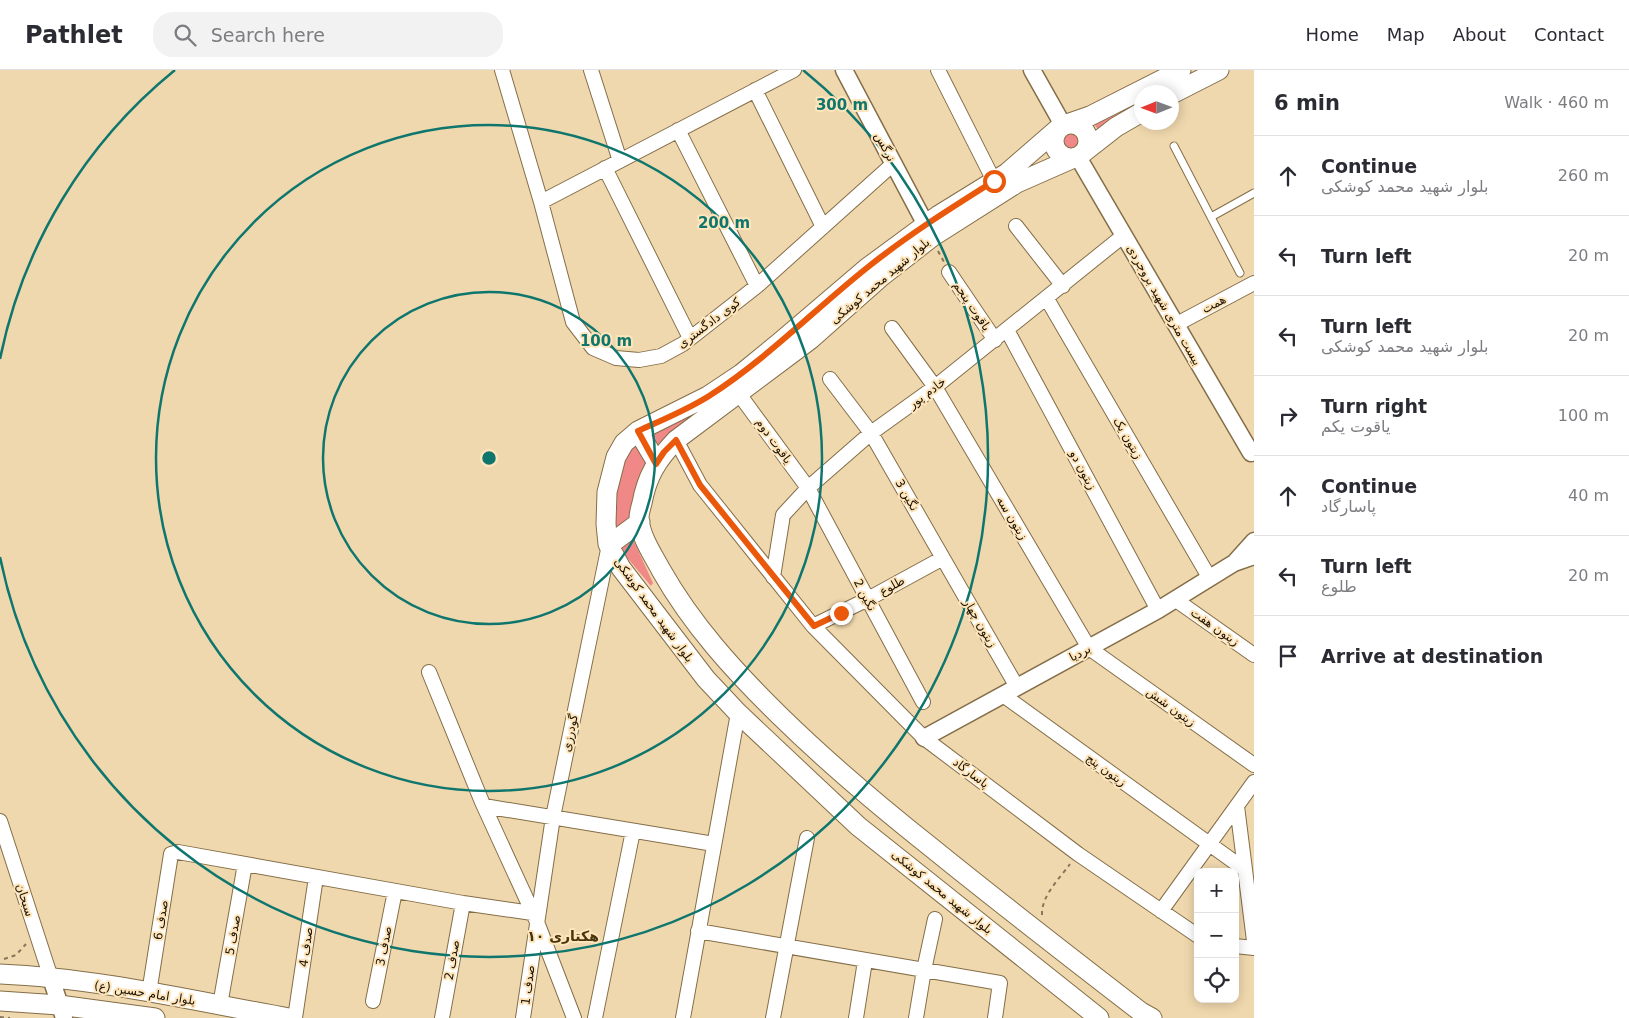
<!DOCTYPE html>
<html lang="en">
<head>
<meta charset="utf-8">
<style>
	body { margin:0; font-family:"DejaVu Sans","Noto Sans Arabic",sans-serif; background:#f2f2f3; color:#2b2b33 }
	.controls { position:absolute; right:15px; bottom:15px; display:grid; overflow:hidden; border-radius:10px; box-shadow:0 2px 12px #0003 }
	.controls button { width:45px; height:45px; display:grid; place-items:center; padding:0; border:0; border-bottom:1px solid #e1e1e2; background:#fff; color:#2b2b33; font:25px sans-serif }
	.compass { position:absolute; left:1134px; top:15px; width:45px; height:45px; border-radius:50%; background:#fff; box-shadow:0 2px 12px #0003; rotate:269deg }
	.stop { position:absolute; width:15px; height:15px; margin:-11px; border:4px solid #ea580c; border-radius:50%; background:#fff }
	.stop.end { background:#ea580c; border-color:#fff; box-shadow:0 1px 5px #0008 }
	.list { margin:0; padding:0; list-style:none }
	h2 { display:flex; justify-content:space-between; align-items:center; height:65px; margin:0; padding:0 20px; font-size:21px }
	h2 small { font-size:16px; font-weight:400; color:#7c7c81 }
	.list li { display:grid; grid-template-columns:32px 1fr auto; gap:15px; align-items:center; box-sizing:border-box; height:80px; padding:0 20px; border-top:1px solid #e1e1e2 }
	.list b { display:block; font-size:19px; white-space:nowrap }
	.list p { margin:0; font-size:16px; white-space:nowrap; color:#7c7c81 }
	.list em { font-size:16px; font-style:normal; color:#7c7c81 }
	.icon { flex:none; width:28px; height:28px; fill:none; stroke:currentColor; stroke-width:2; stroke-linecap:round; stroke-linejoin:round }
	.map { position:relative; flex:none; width:1254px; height:948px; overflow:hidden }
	header { display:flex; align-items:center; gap:30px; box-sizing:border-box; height:70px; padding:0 25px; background:#fff; border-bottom:1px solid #e1e1e2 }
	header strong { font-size:24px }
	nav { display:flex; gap:28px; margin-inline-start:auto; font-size:18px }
	.search { width:350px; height:45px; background:#f2f2f3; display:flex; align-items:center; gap:12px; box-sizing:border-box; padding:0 18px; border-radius:20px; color:#7c7c81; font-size:19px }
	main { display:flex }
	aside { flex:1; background:#fff }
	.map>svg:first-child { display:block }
</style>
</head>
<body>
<header>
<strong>Pathlet</strong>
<div class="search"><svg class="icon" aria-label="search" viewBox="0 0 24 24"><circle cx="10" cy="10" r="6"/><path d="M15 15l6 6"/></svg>Search here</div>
<nav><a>Home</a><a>Map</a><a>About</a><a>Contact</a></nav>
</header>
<main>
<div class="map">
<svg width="1254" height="948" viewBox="0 0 1254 948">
	<rect width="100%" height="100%" fill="#f0d8ae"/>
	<path fill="#f08888" d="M1132,37L1099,61L1094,54Z
		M1074,60L1080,65L1081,76L1065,82C1059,77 1057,72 1060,65Z
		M698,342L658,381L649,365Z
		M637,368L651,392L633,447L612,464L610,452L620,392Z
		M632,467L653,513L651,516L618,477Z"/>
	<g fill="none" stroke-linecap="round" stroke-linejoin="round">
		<g stroke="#846e48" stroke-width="9">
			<path id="service" d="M1174,76L1240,203
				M1211,147L1254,123"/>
		</g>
		<g stroke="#846e48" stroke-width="16">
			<path id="minor" d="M502,0L541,132L573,252L593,278L616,288L639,290L661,286L683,274L757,216L893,94
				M591,0L620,91
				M938,0L994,111
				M755,20L823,157
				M678,60L757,216
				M605,98L690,268
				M541,132L794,0
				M1016,156L1063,216
				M949,202L995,270
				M1047,229L1209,507
				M1175,255L1254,213
				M892,258L935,317L1089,578L1254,695
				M1007,260L1158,540
				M830,309L871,363L1017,617
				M739,324L808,418L923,632
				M676,370L700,415L813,556L924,668L1078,784L1198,866
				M773,507L783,445L808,418L871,363L935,317L1123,166
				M1176,530L1254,585
				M813,556L868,529L943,488
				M429,602L482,732L537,852L574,948
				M1003,625L1244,799
				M484,736L714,774
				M1237,736L1254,871
				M0,751L51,908
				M1161,841L1254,712
				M698,861L1000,913L995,948
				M1235,876L1254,878
				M149,923L171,784L178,782L463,833L532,843
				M373,931L395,821
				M220,935L245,794
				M295,948L316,807
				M442,948L463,833
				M523,948L553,747L609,475
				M595,948L633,761
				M683,948L738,643
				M773,948L807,768
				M856,948L865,891
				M916,948L924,900L935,849"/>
		</g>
		<g stroke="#846e48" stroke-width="19">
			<path id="tertiary" d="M844,0L926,155
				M1032,0L1063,55
				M1078,87L1251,383
				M1236,491L1254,471
				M924,668L1158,540L1234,493L1254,486
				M51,908L64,948"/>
		</g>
		<g stroke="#846e48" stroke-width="21">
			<path id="secondary" d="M1172,24L1219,0
				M1054 71a17 17 0 1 1 34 0a17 17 0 1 1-34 0Z
				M1067,54L1090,46L1181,0
				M1060,57L1007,103L939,145L867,198L779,273L741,304L708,326L638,361L624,373L616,387L607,422L606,454L608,474L621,498L706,609L738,643L858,756L1099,948
				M1084,82L1116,57L1142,42
				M1076,87L1017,113L932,167L882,206L811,269L676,370C657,390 647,406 642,433C641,437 639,443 639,448C640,466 653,485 661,500C692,555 735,602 780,646C828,693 879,736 932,778C1001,834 1071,888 1141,942L1152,948
				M638,361L657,393
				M609,475L640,452
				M0,904C97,908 194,931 289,948
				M0,931L59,935L155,948"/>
		</g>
		<path stroke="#87765a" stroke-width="2" stroke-dasharray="4 4" stroke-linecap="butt" d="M938,181L944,192
			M1042,845C1041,826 1060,808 1070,794
			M4,889L16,885L26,874
			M0,947L10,948"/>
		<use href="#service" stroke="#fff" stroke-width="7"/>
		<use href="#minor" stroke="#fff" stroke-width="14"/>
		<use href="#tertiary" stroke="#fff" stroke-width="16"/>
		<use href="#secondary" stroke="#fff" stroke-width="19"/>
	</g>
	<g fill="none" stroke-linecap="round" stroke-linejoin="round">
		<path stroke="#ea580c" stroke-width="6" d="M841,543L814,556L700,415L676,370L664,382L656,394L638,361C662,350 687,340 709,326C767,289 815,239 868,197C908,165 951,138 994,111"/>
	</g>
	<g fill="none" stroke="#0f766e" stroke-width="2.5">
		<circle cx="489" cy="388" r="166"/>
		<circle cx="489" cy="388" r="333"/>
		<path d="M0 289A499 499 0 0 1 175 0M803 0A499 499 0 1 1 0 487"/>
	</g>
	<g text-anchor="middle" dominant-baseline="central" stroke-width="4" stroke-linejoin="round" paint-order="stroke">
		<g font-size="12" fill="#1a1103" stroke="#fee5bb">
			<text transform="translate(885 77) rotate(62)">نرگس</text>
			<text transform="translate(880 211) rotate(-40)">بلوار شهید محمد کوشکی</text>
			<text transform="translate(1214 234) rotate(-28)">همت</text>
			<text transform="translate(1164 235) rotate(60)">بیست متری شهید بروجردی</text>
			<text transform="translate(972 236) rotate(56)">یاقوت پنجم</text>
			<text transform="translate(709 253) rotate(-37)">کوی دادگستری</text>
			<text transform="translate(927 323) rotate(-37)">خادم پور</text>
			<text transform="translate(1128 368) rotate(60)">زیتون یک</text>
			<text transform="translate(774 371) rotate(54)">یاقوت دوم</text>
			<text transform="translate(1083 400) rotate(62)">زیتون دو</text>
			<text transform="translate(907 425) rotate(60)">نگین 3</text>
			<text transform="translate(1012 448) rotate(59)">زیتون سه</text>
			<text transform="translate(892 516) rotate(-29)">طلوع</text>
			<text transform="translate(865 525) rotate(62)">نگین 2</text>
			<text transform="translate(654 540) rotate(54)">بلوار شهید محمد کوشکی</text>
			<text transform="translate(980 553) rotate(60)">زیتون چهار</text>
			<text transform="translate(1215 557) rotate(35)">زیتون هفت</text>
			<text transform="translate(1080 583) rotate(-28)">بردیا</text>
			<text transform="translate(1171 637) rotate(36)">زیتون شش</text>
			<text transform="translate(570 663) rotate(-78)">گودرزی</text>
			<text transform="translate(1106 700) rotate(36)">زیتون پنج</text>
			<text transform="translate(971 703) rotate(37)">پاسارگاد</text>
			<text transform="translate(942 822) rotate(39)">بلوار شهید محمد کوشکی</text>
			<text transform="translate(25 830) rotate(72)">سبحان</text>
			<text transform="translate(161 850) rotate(-81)">صدف 6</text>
			<text transform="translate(233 865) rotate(-80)">صدف 5</text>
			<text transform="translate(384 876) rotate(-79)">صدف 3</text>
			<text transform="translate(306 877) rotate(-82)">صدف 4</text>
			<text transform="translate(452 890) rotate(-80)">صدف 2</text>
			<text transform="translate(528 915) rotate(-82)">صدف 1</text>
			<text transform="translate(145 923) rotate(9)">بلوار امام حسین (ع)</text>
		</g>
		<g font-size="14" font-weight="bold" fill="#48340d" stroke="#fee5bb">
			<text x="563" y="866">۱۰ هکتاری</text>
		</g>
	</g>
	<circle cx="489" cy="388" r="8" fill="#0f766e" stroke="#fee5bb" stroke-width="2.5"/>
	<g font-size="15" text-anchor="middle" font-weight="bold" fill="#0f766e" stroke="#fee5bb" stroke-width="4" stroke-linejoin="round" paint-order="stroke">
		<text x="842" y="40">300 m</text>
		<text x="724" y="158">200 m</text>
		<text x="606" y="276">100 m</text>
	</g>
</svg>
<div class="controls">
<button>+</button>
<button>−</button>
<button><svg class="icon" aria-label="locate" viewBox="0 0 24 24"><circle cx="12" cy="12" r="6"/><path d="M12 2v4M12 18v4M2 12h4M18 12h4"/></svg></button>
</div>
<svg class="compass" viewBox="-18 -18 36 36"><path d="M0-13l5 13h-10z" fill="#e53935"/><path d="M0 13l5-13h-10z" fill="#7c7c81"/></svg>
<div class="stop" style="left:994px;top:111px"></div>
<div class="stop end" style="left:841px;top:543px"></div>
</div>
<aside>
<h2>6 min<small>Walk · 460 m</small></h2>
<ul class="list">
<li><svg class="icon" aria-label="ahead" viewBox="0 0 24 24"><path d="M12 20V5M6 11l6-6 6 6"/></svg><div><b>Continue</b><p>بلوار شهید محمد کوشکی</p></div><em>260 m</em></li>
<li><svg class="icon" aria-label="left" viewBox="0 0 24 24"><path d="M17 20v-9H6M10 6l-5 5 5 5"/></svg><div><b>Turn left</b></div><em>20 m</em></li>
<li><svg class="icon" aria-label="left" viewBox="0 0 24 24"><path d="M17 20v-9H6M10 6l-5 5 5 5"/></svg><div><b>Turn left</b><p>بلوار شهید محمد کوشکی</p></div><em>20 m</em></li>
<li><svg class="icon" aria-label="right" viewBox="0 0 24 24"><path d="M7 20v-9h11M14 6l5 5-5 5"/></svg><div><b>Turn right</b><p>یاقوت یکم</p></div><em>100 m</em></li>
<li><svg class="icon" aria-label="ahead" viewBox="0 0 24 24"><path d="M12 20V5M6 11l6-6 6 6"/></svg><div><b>Continue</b><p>پاسارگاد</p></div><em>40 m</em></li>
<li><svg class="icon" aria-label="left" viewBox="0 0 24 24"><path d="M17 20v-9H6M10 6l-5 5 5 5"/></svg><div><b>Turn left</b><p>طلوع</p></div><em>20 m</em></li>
<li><svg class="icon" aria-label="arrive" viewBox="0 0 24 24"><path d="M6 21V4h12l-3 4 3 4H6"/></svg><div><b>Arrive at destination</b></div></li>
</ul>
</aside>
</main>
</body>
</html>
